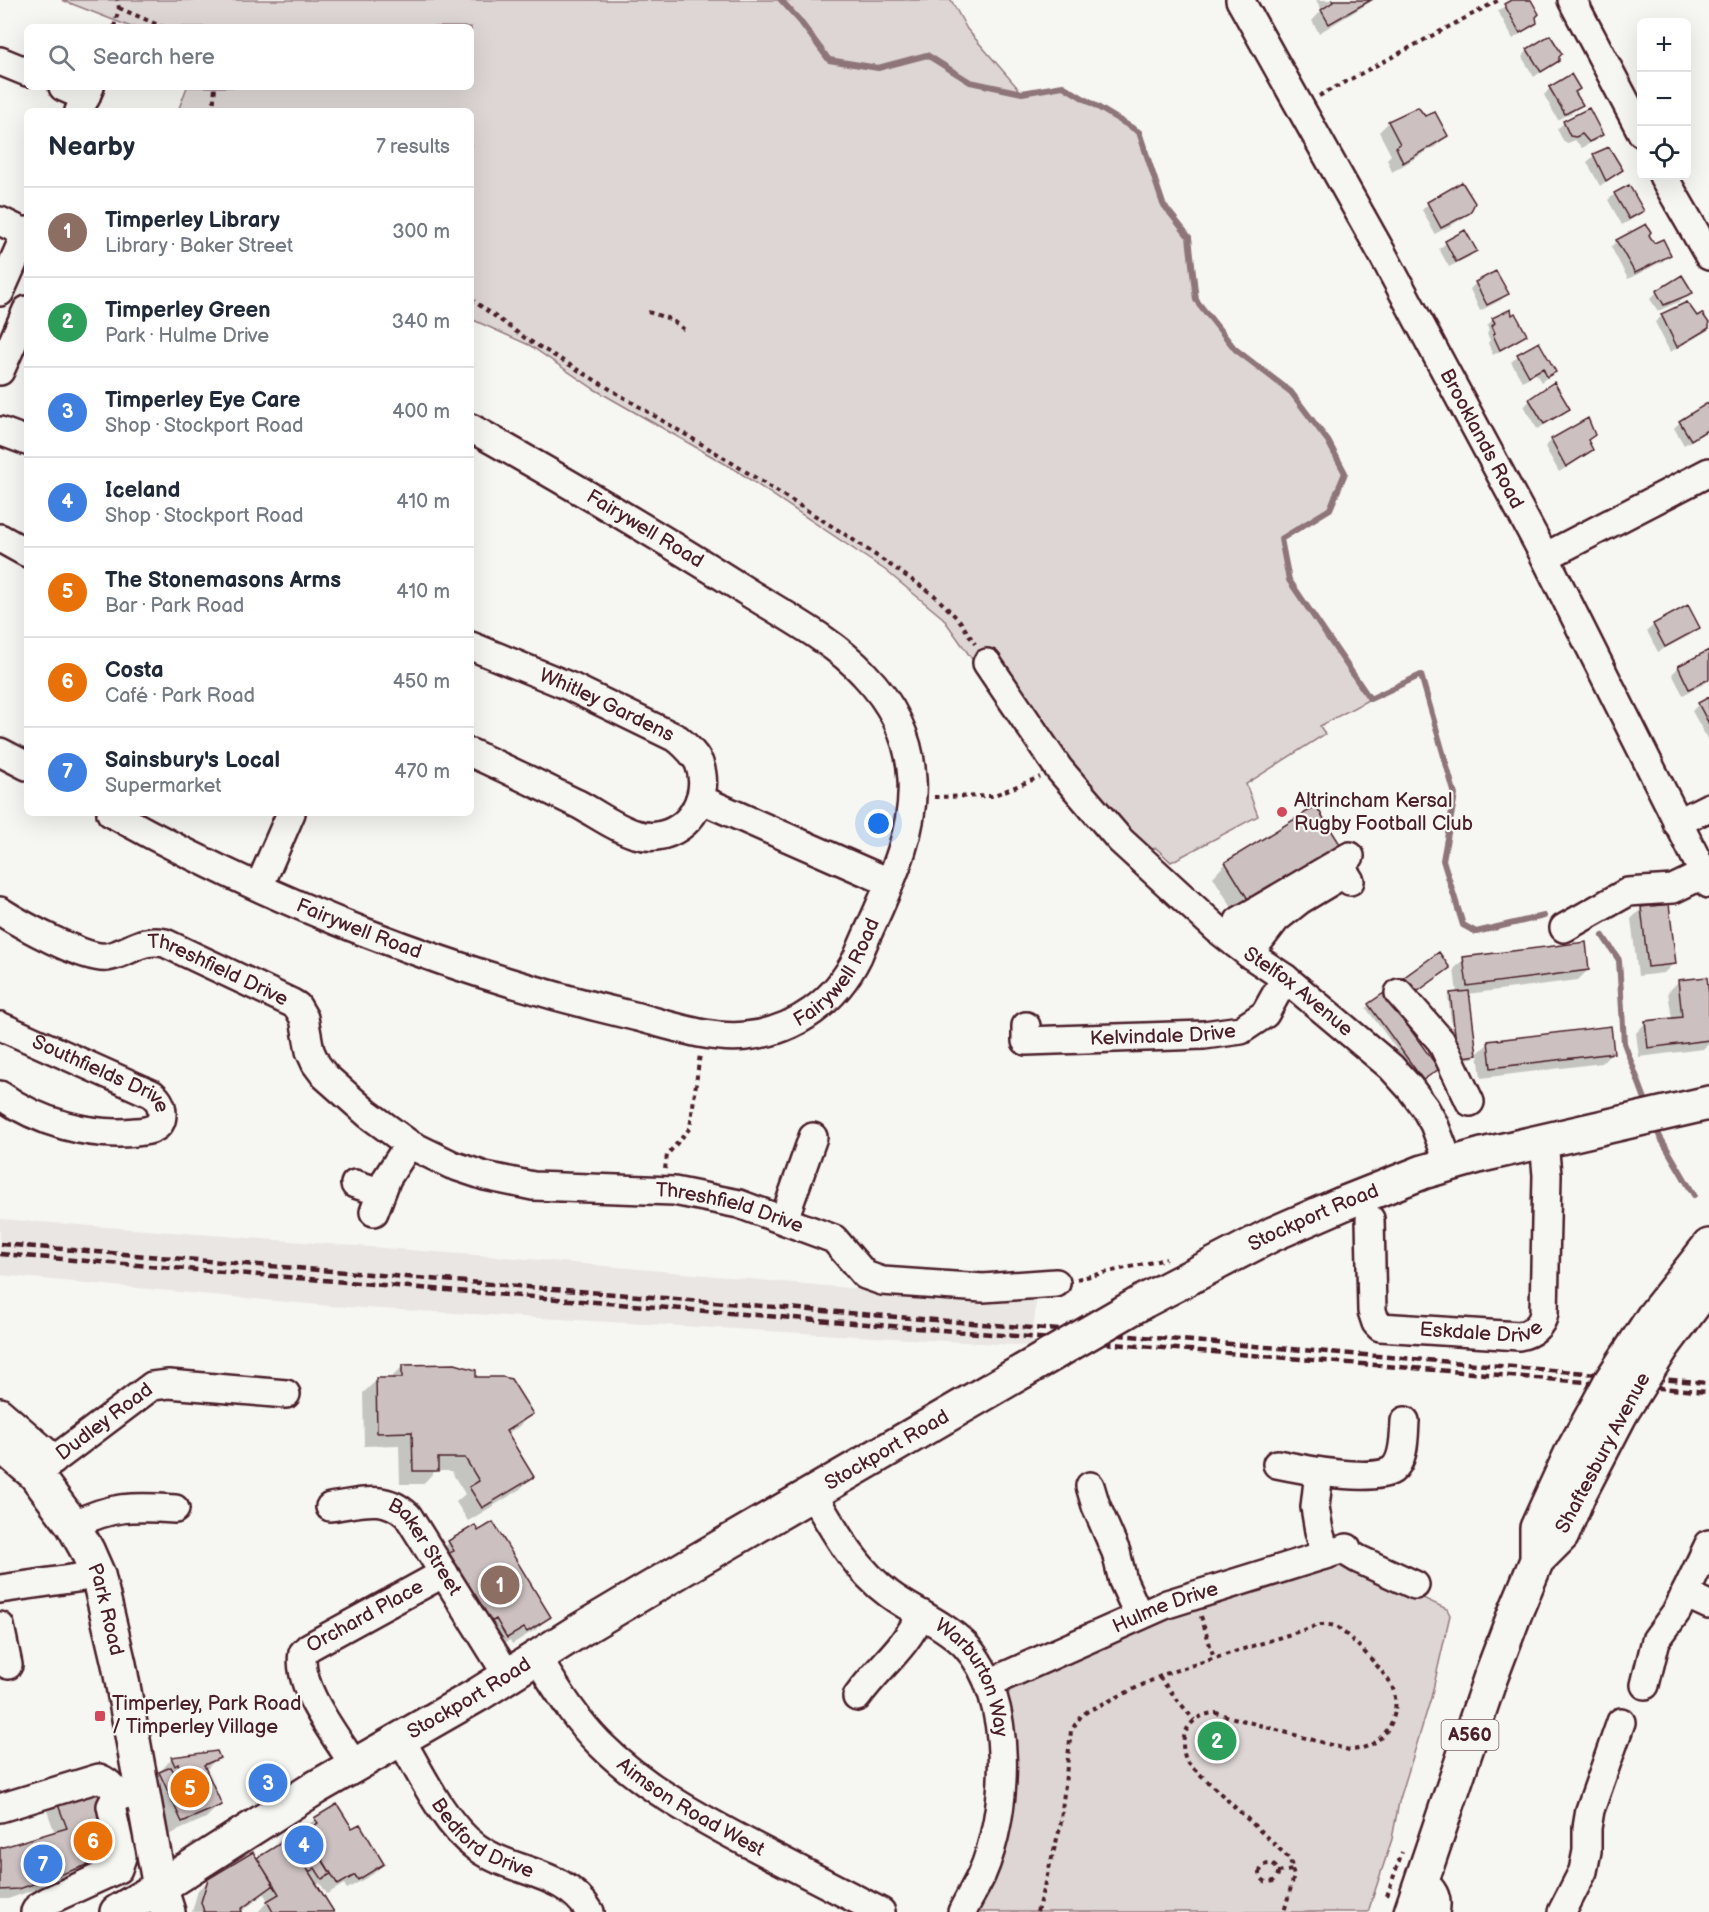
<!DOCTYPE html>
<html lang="en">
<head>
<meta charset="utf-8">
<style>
	body { margin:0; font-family:"Balsamiq Sans",sans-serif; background:#f2f2f3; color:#1f2937 }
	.controls { position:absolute; right:18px; top:18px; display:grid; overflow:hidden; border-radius:9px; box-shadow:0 6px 24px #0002 }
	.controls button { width:54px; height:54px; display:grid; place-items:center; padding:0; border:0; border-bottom:2px solid #e0e1e3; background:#fff; color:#1f2937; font:30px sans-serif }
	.you { position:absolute; left:879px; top:824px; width:21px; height:21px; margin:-15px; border:4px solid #fff; border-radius:50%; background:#1a73e8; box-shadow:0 0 0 9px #1a73e833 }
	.badge { display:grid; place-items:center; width:39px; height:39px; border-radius:50%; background:#d1495b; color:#fff; font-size:20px; font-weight:700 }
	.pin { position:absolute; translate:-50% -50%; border:3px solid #fff; box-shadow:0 2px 6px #0006 }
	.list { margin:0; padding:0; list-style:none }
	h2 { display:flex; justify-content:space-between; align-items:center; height:78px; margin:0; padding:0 24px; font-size:26px }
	h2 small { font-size:20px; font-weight:400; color:#747a83 }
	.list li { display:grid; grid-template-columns:39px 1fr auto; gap:18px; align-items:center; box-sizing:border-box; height:90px; padding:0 24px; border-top:2px solid #e0e1e3 }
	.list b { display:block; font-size:22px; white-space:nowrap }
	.list p { margin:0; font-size:20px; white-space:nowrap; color:#747a83 }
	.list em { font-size:20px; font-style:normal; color:#747a83 }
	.icon { flex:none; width:33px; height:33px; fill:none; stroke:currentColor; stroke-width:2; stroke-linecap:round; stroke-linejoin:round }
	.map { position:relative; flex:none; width:1709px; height:1912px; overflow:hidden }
	.search { position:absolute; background:#fff; box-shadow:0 6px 24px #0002; left:24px; top:24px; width:450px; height:66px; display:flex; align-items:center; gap:15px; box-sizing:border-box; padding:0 21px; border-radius:9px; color:#747a83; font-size:22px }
	.panel { position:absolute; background:#fff; box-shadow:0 6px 24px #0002; left:24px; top:108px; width:450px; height:708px; border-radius:9px }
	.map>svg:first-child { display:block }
</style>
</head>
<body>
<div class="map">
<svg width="1709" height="1912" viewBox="0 0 1709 1912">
	<rect width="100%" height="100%" fill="#f6f6f2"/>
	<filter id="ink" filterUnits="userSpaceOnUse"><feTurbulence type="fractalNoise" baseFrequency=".0167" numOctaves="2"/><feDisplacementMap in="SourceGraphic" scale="12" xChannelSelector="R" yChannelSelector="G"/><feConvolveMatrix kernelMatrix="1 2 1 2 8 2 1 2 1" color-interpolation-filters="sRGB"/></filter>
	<g filter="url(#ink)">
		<path fill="#e9e6e3" d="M0,1219L528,1259L859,1289L1036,1300L1032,1346L331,1306L0,1275Z"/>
		<path fill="#ddd6d5" stroke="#947a80" stroke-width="1.5" d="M62,0H951L967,29L1022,93L1063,86L1139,132L1163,204L1189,237L1196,300L1235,349L1291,392L1328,441L1345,473L1330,509L1281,539L1289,580L1370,699L1320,726L1325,734L1246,784L1258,816L1171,862L1156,848L1126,855L984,676L943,618L885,570L734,469L594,389L529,345L471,319V111H178L187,87H471V27H131Z
			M1349,1564L1447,1609L1450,1615L1431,1698L1399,1802L1392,1839L1368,1912H977L995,1880L1009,1833L1017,1775L1014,1729L1007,1697L1011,1688L1018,1683L1172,1616L1339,1565Z"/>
		<path fill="#0003" d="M1316,0H1374L1319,33L1312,21L1322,10Z
			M1514,0H1529L1536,22L1513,39L1498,11Z
			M1528,50L1557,60L1534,77L1522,57Z
			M1550,88L1574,93L1581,104L1574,111L1558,120L1544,95Z
			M1389,122L1446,136L1436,146L1392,172L1387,159L1391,155L1379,132Z
			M1564,123L1601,135L1594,141L1582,148L1575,140L1568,143L1564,142L1557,129Z
			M1594,156L1621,170L1600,186L1587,162Z
			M1615,194L1642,211L1636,217L1622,225L1608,200Z
			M1428,204L1469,212L1462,219L1435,234L1422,210Z
			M1647,235L1653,245L1669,255L1663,261L1628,279L1611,247L1617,241Z
			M1446,243L1475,251L1469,257L1449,267L1439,249Z
			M1476,283L1507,293L1501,300L1480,311L1470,289Z
			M1657,292H1691L1685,299L1658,311L1650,299Z
			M1686,304L1697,318L1709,325V328L1704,333L1670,352L1655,322L1662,316Z
			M1511,317L1525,335L1518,341L1493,355L1488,343L1490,340L1487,334L1489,330L1487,326L1493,319Z
			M1539,344L1554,372L1541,382L1536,374L1522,381L1511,362L1518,356Z
			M1530,400L1568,409L1562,415L1537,429L1524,407Z
			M1709,404V430L1684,445L1674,428L1680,422Z
			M1552,440L1587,441L1591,450L1585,456L1559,472L1545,447Z
			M1654,625L1698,628L1692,634L1658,652L1647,631Z
			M1709,652V681L1683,695L1672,674L1678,668Z
			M1709,699V742L1692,711L1699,704Z
			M1343,852L1240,921L1213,877L1226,863Z
			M1641,909L1674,963L1664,973L1638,976L1631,919Z
			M1464,959L1588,970L1578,980L1467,994L1475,1055L1472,1058L1456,1060L1448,997L1451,994H1457L1454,969Z
			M1678,982L1709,1007V1043L1703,1049L1639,1057L1636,1033L1646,1022L1672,1019L1668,992Z
			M1369,1005L1434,1071L1420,1081L1366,1008Z
			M1489,1043L1612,1053L1602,1063L1481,1078L1478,1053Z
			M403,1366L475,1379L531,1414L518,1427L506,1434L532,1477L518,1491L468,1521L456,1502L465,1494L451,1471H435L423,1484H400L399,1445L364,1446L363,1393L377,1380L390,1379Z
			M474,1527L549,1617L535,1630L512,1644L510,1640L493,1650L435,1556L449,1543Z
			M218,1757L205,1771L220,1804L206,1818L168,1835L147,1787L172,1758Z
			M56,1798L114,1855L104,1865L8,1899H0V1849L55,1833L46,1808Z
			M315,1819L352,1830L383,1864L373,1874L347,1889L344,1884L327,1894L320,1883L316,1886L333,1912H258L268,1901L264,1894L241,1912H192L198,1890L209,1880L257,1860L278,1847L276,1844L286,1834L307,1831L305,1829Z"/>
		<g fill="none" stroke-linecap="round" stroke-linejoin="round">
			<path stroke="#8e747a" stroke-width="6" d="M781,0L800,21L829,60L878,68L927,55L970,82L1022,93L1063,86L1139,132L1163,204L1189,237L1196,300L1235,349L1291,392L1328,441L1345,473L1330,509L1281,539L1289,580L1370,699L1421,675L1455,795L1443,860L1463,925L1476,932L1544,916
				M1603,936L1619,960L1624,1043L1648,1107
				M1655,1125L1660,1137L1694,1195"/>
		</g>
		<path fill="#ccc1c0" stroke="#4a1f2b" stroke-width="1.5" d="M1332,0H1371L1329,24L1321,10L1333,2Z
			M1511,0H1531L1539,14L1536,17L1537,23L1520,33L1504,4Z
			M1550,35L1562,54L1559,57V61L1541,72L1527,49Z
			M1571,74L1580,89L1575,92L1583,105L1565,114L1549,87Z
			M1418,107L1425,116L1435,112L1448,136L1403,163L1396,147L1400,144L1388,121Z
			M1589,108L1603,135L1589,142L1582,134L1576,137L1570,136L1563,121Z
			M1609,147L1623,170L1606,181L1593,154Z
			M1462,182L1475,203L1470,213L1441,228L1427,202Z
			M1629,185L1644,211L1629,219L1614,193Z
			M1646,224L1651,232L1649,235L1654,243L1663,239L1671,255L1635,273L1616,240Z
			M1465,230L1477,251L1456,262L1445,241Z
			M1496,271L1509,294L1487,305L1475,282Z
			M1682,275L1693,293L1664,305L1656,291Z
			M1687,302L1697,316L1702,313L1709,323V328L1677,347L1661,314Z
			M1511,309L1512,315L1515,313L1527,335L1500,350L1493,335L1495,333L1492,326L1495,323L1492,318Z
			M1539,342L1556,372L1547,377L1543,368L1529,376L1517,354Z
			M1554,382L1570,409L1544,424L1529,399Z
			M1709,402V429L1691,440L1679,421Z
			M1588,418L1595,435L1588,440L1593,450L1566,467L1551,439Z
			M1688,605L1700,628L1665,647L1653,624Z
			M1709,650V679L1689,689L1678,666Z
			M1709,697V724L1698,703Z
			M1316,806L1345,852L1254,909L1225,862Z
			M1669,904L1676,964L1648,967L1641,907Z
			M1586,942L1589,970L1467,986L1463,957Z
			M1439,952L1450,968L1414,994L1403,978Z
			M1707,977L1709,995V1040L1648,1048L1645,1021L1682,1017L1678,980Z
			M1469,991L1477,1055L1458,1058L1450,993Z
			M1384,993L1439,1069L1423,1080L1368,1004Z
			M1611,1026L1614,1053L1491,1068L1488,1041Z
			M455,1364L476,1370V1377H503L511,1379L533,1414L506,1431L534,1477L482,1508L469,1487L479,1481L465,1458H438V1471H413L412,1432L377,1433L376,1378H402V1365Z
			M493,1522L551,1617L527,1632L524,1628L507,1638L496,1619L491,1622L449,1553L454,1551L448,1541L475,1525L478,1531Z
			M217,1751L220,1758L204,1765L222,1805L182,1822L159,1772L171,1767L174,1772L180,1769L178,1764L175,1766L171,1757Z
			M99,1783L116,1855L19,1889L0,1890V1848L67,1828L55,1797Z
			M337,1804L352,1828L360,1824L384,1864L358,1880L355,1875L338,1885L305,1831L318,1823L314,1818Z
			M300,1824L331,1874L322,1879L315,1868L309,1872L285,1833Z
			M289,1838L309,1872L334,1912H273L267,1901L279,1894L257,1858Z
			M253,1852L274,1885L241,1909L242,1912H204L201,1902L208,1879Z"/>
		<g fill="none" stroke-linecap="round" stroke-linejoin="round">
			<g stroke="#4a1f2b" stroke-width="32">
				<g id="minor">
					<path id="s1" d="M1240,0L1383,255L1545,557L1709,884"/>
					<path d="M1572,0L1642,133"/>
					<path d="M0,61L27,72"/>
					<path d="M63,87L86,97"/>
					<path d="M79,111L90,87"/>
					<path d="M1663,176L1709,256"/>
					<path d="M0,221L27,234"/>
					<path d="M0,292L27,231"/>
					<path d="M0,371L27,310"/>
					<path d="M0,431L27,441"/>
					<path d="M0,538L27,553"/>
					<path d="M1545,557L1709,472"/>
					<path id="s2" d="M471,646L571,687L678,739C686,746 694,753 699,763C711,795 691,831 657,836C650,837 642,836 635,834C615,828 597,814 578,804C543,787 507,769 471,753"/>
					<path id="s3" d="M987,663L1059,769L1120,840L1217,929L1249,954L1285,978L1391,1067L1410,1088L1425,1108L1434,1124L1449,1163"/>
					<path d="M0,752L27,766"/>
					<path d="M700,799L889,882"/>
					<path id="s4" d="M111,813C273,903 454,974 634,1016C670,1025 709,1040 746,1036C796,1031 836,1001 858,956C881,900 916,841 912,779C910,739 892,703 864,674C835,642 786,616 749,593C658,535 565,481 471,428"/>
					<path d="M1677,823L1709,807"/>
					<path d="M259,887L291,813"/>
					<path id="s5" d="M0,911C20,924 85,960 107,957C130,953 139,938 165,943L292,1003L297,1006L304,1018L310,1051L316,1064L325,1076L368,1114L409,1144L452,1165L485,1176L533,1186L674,1191L739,1204L834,1239L865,1275L882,1281L983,1288L1056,1283"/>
					<path d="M1564,928L1628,892L1673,889L1704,874"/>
					<path d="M1235,943L1239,921L1350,856"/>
					<path d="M1249,954L1276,919L1300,900L1345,873L1350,881"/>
					<path d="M1399,993L1441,1041L1470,1102"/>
					<path id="s6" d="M0,1026L152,1094C159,1100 162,1105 162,1114C162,1129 148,1131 136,1132C89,1137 38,1122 0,1095"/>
					<path id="s7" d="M1026,1026V1041L1204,1035L1241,1030L1265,1014L1285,978"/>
					<path d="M355,1184L380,1192"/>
					<path d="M374,1212L387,1178L409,1144"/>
					<path d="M784,1219L813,1137"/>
					<path id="s8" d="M1370,1219L1372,1311L1376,1323L1380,1327L1519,1336C1531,1334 1542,1326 1544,1313L1547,1175L1544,1141"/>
					<path d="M0,1412L45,1451L53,1461"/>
					<path d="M1277,1464C1301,1469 1372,1483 1392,1470C1405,1460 1404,1435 1405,1421"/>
					<path d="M1319,1472L1315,1507L1319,1531L1326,1555"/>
					<path id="s9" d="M35,1474L152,1386L169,1384L286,1394"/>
					<path d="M1090,1486L1096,1506L1116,1552L1123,1581L1139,1616"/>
					<path id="s10" d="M812,1493C834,1530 854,1568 889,1594C913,1612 943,1623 965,1645C1015,1698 1009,1813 981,1876C975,1888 968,1900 962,1912"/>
					<path id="s11" d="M330,1507C359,1503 385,1493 408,1516L508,1676"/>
					<path d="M73,1525C110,1506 134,1506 175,1509"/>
					<path d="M1343,1550L1358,1559L1415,1585"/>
					<path d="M0,1589L98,1575"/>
					<path d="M1685,1594L1709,1605"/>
					<path d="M0,1626L8,1665"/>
					<path id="s12" d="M537,1658C556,1687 574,1718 599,1743C645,1789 702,1819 759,1849C799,1870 840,1891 881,1912"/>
					<path id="s13" d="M989,1683L1167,1604L1347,1548"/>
					<path d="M1645,1685L1656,1640L1677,1611L1709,1544"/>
					<path d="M857,1697C879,1666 904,1650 921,1614"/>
					<path id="s14" d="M400,1738C420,1772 444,1824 476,1847C513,1874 565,1870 590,1912"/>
					<path id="s15" d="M354,1765C337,1737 296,1687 303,1653L309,1647L444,1573"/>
					<path d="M0,1808L99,1778C113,1783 114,1793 123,1795"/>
					<path d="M1421,1879C1432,1889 1439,1897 1435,1912"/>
					<path d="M35,1912L38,1907L48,1901L118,1869L122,1857L111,1806C116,1793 131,1794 143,1792"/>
					<path d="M1562,1912L1583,1871L1587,1851V1828L1590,1810L1621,1722"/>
				</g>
			</g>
			<g stroke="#4a1f2b" stroke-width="38">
				<g id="major">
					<path id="s16" d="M1144,1301L1273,1234L1342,1204L1423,1172L1482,1155L1709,1103"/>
					<path id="s17" d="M0,1444L35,1474L73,1525L87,1550L98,1575L119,1664L160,1887L168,1912"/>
					<path id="s18" d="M117,1912L160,1887L315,1788L479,1694L580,1630L698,1560L1023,1371"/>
				</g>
			</g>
			<g stroke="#4a1f2b" stroke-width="38">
				<path id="highway" d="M1636,1343L1653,1317L1709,1246
					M1663,1346L1709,1284
					M1537,1560V1528L1571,1454L1595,1411
					M1411,1912L1490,1679L1515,1613L1537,1560L1562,1535L1578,1496L1621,1413"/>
			</g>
			<path stroke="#4a1f2b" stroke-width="4" stroke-dasharray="4.5 4.5" stroke-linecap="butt" d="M119,8L163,27
				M114,27L119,8L117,0
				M1319,96L1499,0
				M213,111L215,87
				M471,299L525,338L718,454L849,537L934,595L960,621L975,644
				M648,312L670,319L685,330
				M934,797L992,796L1040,777
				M665,1169L667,1155L690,1128L700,1054
				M1077,1279L1166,1259
				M1201,1616L1214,1658
				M1159,1677L1194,1720
				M1260 1873a9 9 0 1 1 18 0a9 9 0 1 1-18 0Z
				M1278,1872L1294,1870
				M1387,1896L1402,1852
				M1037,1912L1060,1828L1071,1731L1081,1716L1088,1711L1165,1674L1319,1625C1325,1625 1331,1624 1337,1627C1350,1636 1388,1674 1393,1689C1403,1719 1381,1750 1349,1750L1216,1713C1189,1714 1176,1738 1187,1762L1290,1859L1294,1876L1284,1912"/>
			<use href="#minor" stroke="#f6f6f2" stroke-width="27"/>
			<use href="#major" stroke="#f6f6f2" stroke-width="33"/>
			<use href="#highway" stroke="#f6f6f2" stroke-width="33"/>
			<path stroke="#4a1f2b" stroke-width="4.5" stroke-dasharray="9 4.5" stroke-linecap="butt" d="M0,1244L1709,1383
				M0,1254L1709,1392"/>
			<g stroke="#4a1f2b" stroke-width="38" stroke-linecap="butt">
				<path id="major-bridge" d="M1023,1371L1144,1301"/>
			</g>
			<g stroke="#4a1f2b" stroke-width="38" stroke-linecap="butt">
				<path id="highway-bridge" d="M1595,1411L1611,1381L1636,1343
					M1621,1413L1663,1346"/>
			</g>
			<use href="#major-bridge" stroke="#f6f6f2" stroke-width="33"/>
			<use href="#highway-bridge" stroke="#f6f6f2" stroke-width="33"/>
		</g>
	</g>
	<g fill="#d1495b" stroke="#f6f6f2" stroke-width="2">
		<circle cx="1282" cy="812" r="6"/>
		<rect x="94" y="1710" width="12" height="12" rx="3"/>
	</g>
	<g text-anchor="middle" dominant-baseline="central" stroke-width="4.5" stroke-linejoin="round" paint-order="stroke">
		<rect fill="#f6f6f2" stroke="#7e6067" stroke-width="1.5" x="1441.5" y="1720" width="57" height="30" rx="4.5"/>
		<g font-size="18" font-weight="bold" fill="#4a1f2b">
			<text x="1470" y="1735">A560</text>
		</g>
		<g font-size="20" fill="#4a1f2b" stroke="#f6f6f2">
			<text stroke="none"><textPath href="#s1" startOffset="501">Brooklands Road</textPath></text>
			<text transform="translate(645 529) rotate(31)">Fairywell Road</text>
			<text stroke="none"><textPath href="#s2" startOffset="148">Whitley Gardens</textPath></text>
			<text stroke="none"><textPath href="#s4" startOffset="274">Fairywell Road</textPath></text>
			<text stroke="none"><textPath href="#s4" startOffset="795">Fairywell Road</textPath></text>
			<text stroke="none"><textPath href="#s5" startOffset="237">Threshfield Drive</textPath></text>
			<text stroke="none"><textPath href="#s3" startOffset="456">Stelfox Avenue</textPath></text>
			<text stroke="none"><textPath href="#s7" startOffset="152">Kelvindale Drive</textPath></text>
			<text stroke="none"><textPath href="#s6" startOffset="112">Southfields Drive</textPath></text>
			<text stroke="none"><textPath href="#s5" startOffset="840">Threshfield Drive</textPath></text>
			<text stroke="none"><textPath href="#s16" startOffset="189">Stockport Road</textPath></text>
			<text stroke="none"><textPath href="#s8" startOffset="212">Eskdale Drive</textPath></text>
			<text stroke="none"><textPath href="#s9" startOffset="87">Dudley Road</textPath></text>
			<text stroke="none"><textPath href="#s18" startOffset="898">Stockport Road</textPath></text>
			<text transform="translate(1603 1453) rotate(-62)">Shaftesbury Avenue</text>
			<text stroke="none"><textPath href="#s11" startOffset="117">Baker Street</textPath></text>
			<text stroke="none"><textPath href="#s13" startOffset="192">Hulme Drive</textPath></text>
			<text stroke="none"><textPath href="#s17" startOffset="201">Park Road</textPath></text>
			<text stroke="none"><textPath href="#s15" startOffset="198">Orchard Place</textPath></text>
			<text stroke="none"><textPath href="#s10" startOffset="252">Warburton Way</textPath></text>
			<text stroke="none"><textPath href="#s18" startOffset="412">Stockport Road</textPath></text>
			<text stroke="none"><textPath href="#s12" startOffset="218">Aimson Road West</textPath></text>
			<text stroke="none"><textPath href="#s14" startOffset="134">Bedford Drive</textPath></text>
		</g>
		<g font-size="20" fill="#4a1f2b" stroke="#f6f6f2" text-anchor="start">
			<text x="1294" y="801">Altrincham Kersal<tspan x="1294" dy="23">Rugby Football Club</tspan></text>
			<text x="112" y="1704">Timperley, Park Road<tspan x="112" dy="23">/ Timperley Village</tspan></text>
		</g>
	</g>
</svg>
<div class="controls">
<button>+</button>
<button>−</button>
<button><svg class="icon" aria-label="locate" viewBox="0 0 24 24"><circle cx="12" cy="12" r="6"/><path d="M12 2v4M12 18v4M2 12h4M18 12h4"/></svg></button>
</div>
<div class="you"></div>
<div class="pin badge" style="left:500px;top:1585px;background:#8d6e63">1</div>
<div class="pin badge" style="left:1217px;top:1741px;background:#2e9e5b">2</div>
<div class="pin badge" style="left:268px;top:1783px;background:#3f7fe0">3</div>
<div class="pin badge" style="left:304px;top:1845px;background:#3f7fe0">4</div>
<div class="pin badge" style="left:190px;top:1788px;background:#e8710a">5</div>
<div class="pin badge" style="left:93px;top:1841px;background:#e8710a">6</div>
<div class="pin badge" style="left:43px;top:1864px;background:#3f7fe0">7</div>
<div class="search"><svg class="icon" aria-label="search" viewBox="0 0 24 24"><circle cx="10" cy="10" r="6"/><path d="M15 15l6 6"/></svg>Search here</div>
<section class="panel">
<h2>Nearby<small>7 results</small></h2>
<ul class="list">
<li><span class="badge" style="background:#8d6e63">1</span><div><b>Timperley Library</b><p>Library · Baker Street</p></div><em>300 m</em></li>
<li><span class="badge" style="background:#2e9e5b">2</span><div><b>Timperley Green</b><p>Park · Hulme Drive</p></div><em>340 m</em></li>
<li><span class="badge" style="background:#3f7fe0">3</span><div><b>Timperley Eye Care</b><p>Shop · Stockport Road</p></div><em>400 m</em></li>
<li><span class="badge" style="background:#3f7fe0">4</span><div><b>Iceland</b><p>Shop · Stockport Road</p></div><em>410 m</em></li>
<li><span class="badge" style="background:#e8710a">5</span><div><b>The Stonemasons Arms</b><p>Bar · Park Road</p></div><em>410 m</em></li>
<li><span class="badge" style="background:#e8710a">6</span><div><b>Costa</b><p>Café · Park Road</p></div><em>450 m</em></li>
<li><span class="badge" style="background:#3f7fe0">7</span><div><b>Sainsbury's Local</b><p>Supermarket</p></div><em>470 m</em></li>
</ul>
</section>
</div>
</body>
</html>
